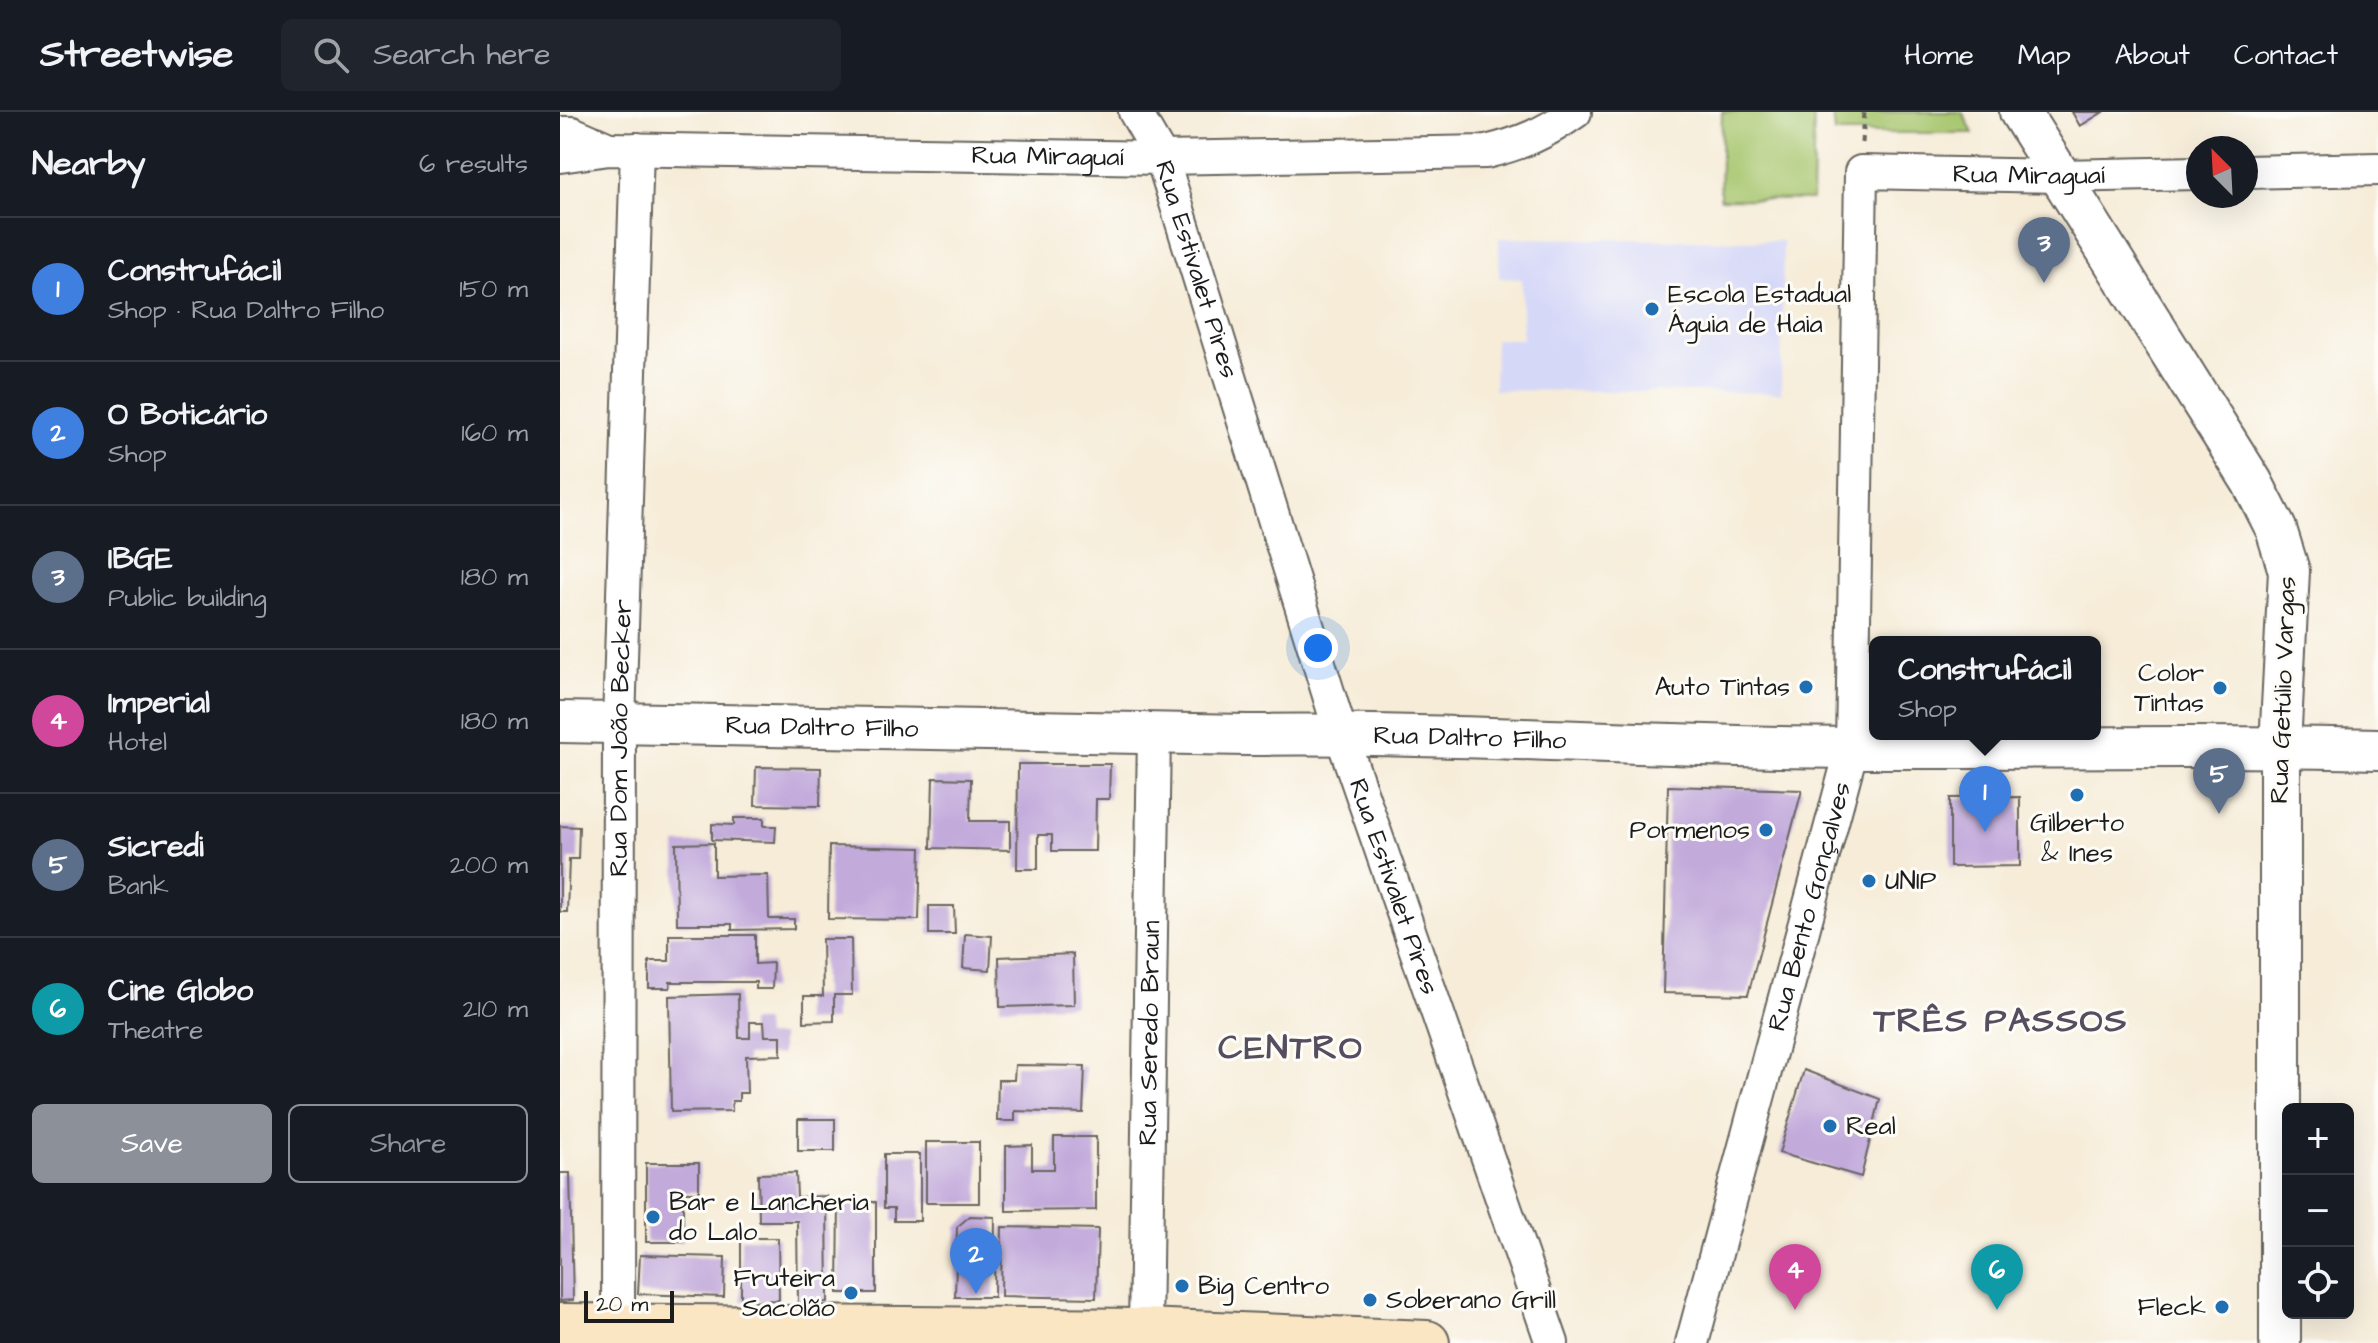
<!DOCTYPE html>
<html lang="en">
<head>
<meta charset="utf-8">
<style>
	body { margin:0; font-family:"Architects Daughter",sans-serif; background:#20242c; color:#f1f3f6 }
	.controls { position:absolute; right:24px; bottom:24px; display:grid; overflow:hidden; border-radius:12px; box-shadow:0 8px 32px #0002 }
	.controls button { width:72px; height:72px; display:grid; place-items:center; padding:0; border:0; border-bottom:2px solid #363941; background:#171b24; color:#f1f3f6; font:40px sans-serif }
	.compass { position:absolute; left:1626px; top:24px; width:72px; height:72px; border-radius:50%; background:#171b24; box-shadow:0 8px 32px #0002; rotate:336deg }
	.scale { position:absolute; left:24px; bottom:20px; width:90px; box-sizing:border-box; padding-left:8px; border:4px solid #1c1c1c; border-top:0; font-size:22px; line-height:28px; white-space:nowrap; color:#1c1c1c; -webkit-text-stroke:6px #fdfcf7; paint-order:stroke }
	.you { position:absolute; left:758px; top:536px; width:28px; height:28px; margin:-20px; border:6px solid #fff; border-radius:50%; background:#1a73e8; box-shadow:0 0 0 12px #1a73e833 }
	.badge { display:grid; place-items:center; width:52px; height:52px; border-radius:50%; background:#8c9099; color:#fff; font-size:26px; font-weight:700 }
	.pin { position:absolute; translate:-50% -66px; filter:drop-shadow(0 2px 4px #0008) }
	.pin::after { content:''; position:absolute; top:42px; width:28px; height:24px; background:inherit; clip-path:polygon(0 0,100% 0,50% 100%) }
	.popup { position:absolute; left:1309px; top:524px; width:232px; height:104px; box-sizing:border-box; display:grid; place-content:center; border-radius:12px; background:#171b24; filter:drop-shadow(0 2px 6px #0005); font-size:26px; white-space:nowrap; color:#9ea1a6 }
	.popup b { font-size:30px; color:#f1f3f6 }
	.popup::after { content:''; position:absolute; left:50%; top:100%; margin-left:-16px; border:16px solid transparent; border-top-color:#171b24 }
	.list { margin:0; padding:0; list-style:none }
	h2 { display:flex; justify-content:space-between; align-items:center; height:104px; margin:0; padding:0 32px; font-size:34px }
	h2 small { font-size:26px; font-weight:400; color:#9ea1a6 }
	.list li { display:grid; grid-template-columns:52px 1fr auto; gap:24px; align-items:center; box-sizing:border-box; height:144px; padding:0 32px; border-top:2px solid #363941 }
	.list b { display:block; font-size:30px; white-space:nowrap }
	.list p { margin:0; font-size:26px; white-space:nowrap; color:#9ea1a6 }
	.list em { font-size:26px; font-style:normal; color:#9ea1a6 }
	.actions { display:flex; gap:16px; padding:24px 32px }
	.actions a { flex:1; padding:18px 0; border:2px solid #8c9099; border-radius:12px; text-align:center; font-size:28px; color:#8c9099 }
	.actions .main { background:#8c9099; color:#fff }
	.icon { flex:none; width:44px; height:44px; fill:none; stroke:currentColor; stroke-width:2; stroke-linecap:round; stroke-linejoin:round }
	.map { position:relative; flex:none; width:1818px; height:1231px; overflow:hidden }
	header { display:flex; align-items:center; gap:48px; box-sizing:border-box; height:112px; padding:0 40px; background:#171b24; border-bottom:2px solid #363941 }
	header strong { font-size:38px }
	nav { display:flex; gap:44px; margin-inline-start:auto; font-size:28px }
	.search { width:560px; height:72px; background:#20242c; display:flex; align-items:center; gap:20px; box-sizing:border-box; padding:0 28px; border-radius:12px; color:#9ea1a6; font-size:30px }
	main { display:flex }
	aside { flex:1; background:#171b24 }
	.map>svg:first-child { display:block }
</style>
</head>
<body>
<header>
<strong>Streetwise</strong>
<div class="search"><svg class="icon" aria-label="search" viewBox="0 0 24 24"><circle cx="10" cy="10" r="6"/><path d="M15 15l6 6"/></svg>Search here</div>
<nav><a>Home</a><a>Map</a><a>About</a><a>Contact</a></nav>
</header>
<main>
<aside>
<h2>Nearby<small>6 results</small></h2>
<ul class="list">
<li><span class="badge" style="background:#3f7fe0">1</span><div><b>Construfácil</b><p>Shop · Rua Daltro Filho</p></div><em>150 m</em></li>
<li><span class="badge" style="background:#3f7fe0">2</span><div><b>O Boticário</b><p>Shop</p></div><em>160 m</em></li>
<li><span class="badge" style="background:#5c6f8a">3</span><div><b>IBGE</b><p>Public building</p></div><em>180 m</em></li>
<li><span class="badge" style="background:#d1479c">4</span><div><b>Imperial</b><p>Hotel</p></div><em>180 m</em></li>
<li><span class="badge" style="background:#5c6f8a">5</span><div><b>Sicredi</b><p>Bank</p></div><em>200 m</em></li>
<li><span class="badge" style="background:#0f9aa8">6</span><div><b>Cine Globo</b><p>Theatre</p></div><em>210 m</em></li>
</ul>
<div class="actions"><a class="main">Save</a><a>Share</a></div>
</aside>
<div class="map">
<svg width="1818" height="1231" viewBox="0 0 1818 1231">
	<rect width="100%" height="100%" fill="#fdfcf7"/>
	<filter id="ink" filterUnits="userSpaceOnUse"><feTurbulence type="fractalNoise" baseFrequency=".0125" numOctaves="2"/><feDisplacementMap in="SourceGraphic" scale="16" xChannelSelector="R" yChannelSelector="G"/><feConvolveMatrix kernelMatrix="1 2 1 2 8 2 1 2 1" color-interpolation-filters="sRGB"/></filter>
	<filter id="wash" filterUnits="userSpaceOnUse"><feTurbulence type="fractalNoise" baseFrequency=".006" numOctaves="4" result="noise"/><feDisplacementMap in="SourceGraphic" scale="32" xChannelSelector="R" yChannelSelector="G"/><feGaussianBlur stdDeviation="1.8" result="paint"/><feColorMatrix in="noise" values="0 0 0 0 0 0 0 0 0 0 0 0 0 0 0 0 0 1.4 0 .05"/><feComposite in="paint" operator="in"/></filter>
	<g filter="url(#wash)">
		<rect width="100%" height="100%" fill="#f6ecd8"/>
		<path fill="#d6d8f8" d="M939,126L1223,129L1221,281L934,278L935,227H962V167L939,166Z"/>
		<path fill="#a7c66e" stroke="#627145" stroke-width="2" d="M1162,0H1254L1252,88L1160,87Z
			M1273,0H1402L1413,21H1275Z"/>
		<g id="blocks">
			<path fill="#c2aadb" d="M1512,0H1543L1520,14Z
				M458,652H550L549,687H536L535,739H492V723H478V757H457Z
				M196,655L261,656L260,694L195,693Z
				M373,666L411,667L410,709H450V738L371,736Z
				M1108,674L1242,678L1188,883L1103,881Z
				M1460,685V754L1390,755V686Z
				M174,706H204V714H216L215,730L152,728V712L174,713Z
				M0,714L19,715L18,747H9L7,800H0Z
				M154,731V764L208,763L209,807H234V817L172,818V812H117L116,732Z
				M269,734L361,736L359,808L268,807Z
				M369,794H394L395,822H369Z
				M405,822L432,824L430,858L403,856Z
				M109,823H195V852L213,851L212,877H196V870H110V876H89V849H109Z
				M262,827H291L292,883H274V909L244,910V884H263Z
				M513,842L514,893L440,895L439,845Z
				M178,882L179,926H190V910H204L205,924H221V943L186,944L187,981H179V989H172V999L111,1000L109,884Z
				M455,953L525,954L523,1001L455,999V1009H437L438,968H454Z
				M1244,958L1320,987L1301,1065L1219,1041Z
				M238,1007H275V1039H238Z
				M494,1025H536V1098L446,1099V1034L472,1033V1057H494Z
				M366,1030H419V1091H366Z
				M324,1042H360V1109H334V1096H324Z
				M86,1051H139V1080H123V1130H86Z
				M0,1061H10L13,1188L0,1189Z
				M236,1061L237,1085L267,1084L268,1190L238,1191L237,1109H199L198,1062Z
				M279,1089L316,1090V1181H278Z
				M410,1104L435,1105L434,1185H395L397,1115Z
				M442,1115L538,1117L536,1186L441,1184Z
				M181,1126H218L219,1188L181,1189Z
				M80,1143L165,1145L164,1185L78,1182Z"/>
		</g>
	</g>
	<g filter="url(#ink)">
		<use href="#blocks" fill-opacity="0" stroke="#68655e" stroke-width="2"/>
		<g fill="none" stroke-linecap="round" stroke-linejoin="round">
			<g stroke="#68655e" stroke-width="36">
				<g id="minor">
					<path id="s1" d="M575,0L602,46L781,622L992,1231"/>
					<path d="M0,21H12L49,37"/>
					<path id="s2" d="M0,44L49,37L602,46L926,40C963,31 985,21 1015,0"/>
					<path d="M1686,60L1818,57"/>
					<path id="s3" d="M58,1214L59,611L77,37"/>
					<path id="s4" d="M585,1219L594,621"/>
					<path id="s5" d="M1132,1231L1292,636L1301,60L1500,64L1638,61"/>
				</g>
			</g>
			<g stroke="#68655e" stroke-width="44">
				<g id="tertiary">
					<path d="M1460,0L1692,370L1716,417L1729,459L1720,634V1231"/>
					<path id="s6" d="M0,610L687,623C889,620 1090,635 1292,636C1467,637 1643,632 1818,637"/>
				</g>
			</g>
			<g stroke="#68655e" stroke-width="48">
				<path id="secondary" d="M0,1214L585,1219L867,1231"/>
			</g>
			<path stroke="#68655e" stroke-width="5" stroke-dasharray="6 6" stroke-linecap="butt" d="M1302,31L1304,0"/>
			<use href="#minor" stroke="#fff" stroke-width="32"/>
			<use href="#tertiary" stroke="#fff" stroke-width="40"/>
			<use href="#secondary" stroke="#fbe6c4" stroke-width="44"/>
		</g>
	</g>
	<g fill="#1f6fb2" stroke="#fdfcf7" stroke-width="3">
		<circle cx="1092" cy="197" r="8"/>
		<circle cx="1246" cy="575" r="8"/>
		<circle cx="1660" cy="576" r="8"/>
		<circle cx="1517" cy="683" r="8"/>
		<circle cx="1206" cy="718" r="8"/>
		<circle cx="1309" cy="769" r="8"/>
		<circle cx="1270" cy="1014" r="8"/>
		<circle cx="93" cy="1105" r="8"/>
		<circle cx="622" cy="1174" r="8"/>
		<circle cx="291" cy="1181" r="8"/>
		<circle cx="810" cy="1188" r="8"/>
		<circle cx="1662" cy="1195" r="8"/>
	</g>
	<g text-anchor="middle" dominant-baseline="central" stroke-width="6" stroke-linejoin="round" paint-order="stroke">
		<g font-size="26" fill="#1c1c1c" stroke="#fdfcf7">
			<text stroke="none"><textPath href="#s2" startOffset="488">Rua Miraguaí</textPath></text>
			<text stroke="none"><textPath href="#s5" startOffset="1360">Rua Miraguaí</textPath></text>
			<text stroke="none"><textPath href="#s1" startOffset="170">Rua Estivalet Pires</textPath></text>
			<text transform="translate(1723 578) rotate(-88)">Rua Getúlio Vargas</text>
			<text stroke="none"><textPath href="#s6" startOffset="262">Rua Daltro Filho</textPath></text>
			<text stroke="none"><textPath href="#s6" startOffset="910">Rua Daltro Filho</textPath></text>
			<text stroke="none"><textPath href="#s3" startOffset="588">Rua Dom João Becker</textPath></text>
			<text stroke="none"><textPath href="#s1" startOffset="818">Rua Estivalet Pires</textPath></text>
			<text stroke="none"><textPath href="#s5" startOffset="452">Rua Bento Gonçalves</textPath></text>
			<text stroke="none"><textPath href="#s4" startOffset="298">Rua Seredo Braun</textPath></text>
		</g>
		<g font-size="26" fill="#1c1c1c" stroke="#fdfcf7" text-anchor="start">
			<text x="1108" y="182">Escola Estadual<tspan x="1108" dy="30">Águia de Haia</tspan></text>
			<text x="1644" y="561" text-anchor="end">Color<tspan x="1644" dy="30">Tintas</tspan></text>
			<text x="1230" y="575" text-anchor="end">Auto Tintas</text>
			<text x="1517" y="711" text-anchor="middle">Gilberto<tspan x="1517" dy="30">&amp; Ines</tspan></text>
			<text x="1190" y="718" text-anchor="end">Pormenos</text>
			<text x="1325" y="769">UNIP</text>
			<text x="1286" y="1014">Real</text>
			<text x="109" y="1090">Bar e Lancheria<tspan x="109" dy="30">do Lalo</tspan></text>
			<text x="275" y="1166" text-anchor="end">Fruteira<tspan x="275" dy="30">Sacolão</tspan></text>
			<text x="638" y="1174">Big Centro</text>
			<text x="826" y="1188">Soberano Grill</text>
			<text x="1646" y="1195" text-anchor="end">Fleck</text>
		</g>
		<g font-size="34" font-weight="bold" letter-spacing="2" fill="#564e5f" stroke="#fdfcf7">
			<text x="1441" y="909">TRÊS PASSOS</text>
			<text x="731" y="936">CENTRO</text>
		</g>
	</g>
</svg>
<div class="controls">
<button>+</button>
<button>−</button>
<button><svg class="icon" aria-label="locate" viewBox="0 0 24 24"><circle cx="12" cy="12" r="6"/><path d="M12 2v4M12 18v4M2 12h4M18 12h4"/></svg></button>
</div>
<svg class="compass" viewBox="-18 -18 36 36"><path d="M0-13l5 13h-10z" fill="#e53935"/><path d="M0 13l5-13h-10z" fill="#9ea1a6"/></svg>
<div class="scale">20 m</div>
<div class="you"></div>
<div class="pin badge" style="left:1425px;top:720px;background:#3f7fe0">1</div>
<div class="popup"><b>Construfácil</b>Shop</div>
<div class="pin badge" style="left:416px;top:1182px;background:#3f7fe0">2</div>
<div class="pin badge" style="left:1484px;top:171px;background:#5c6f8a">3</div>
<div class="pin badge" style="left:1235px;top:1198px;background:#d1479c">4</div>
<div class="pin badge" style="left:1659px;top:702px;background:#5c6f8a">5</div>
<div class="pin badge" style="left:1437px;top:1198px;background:#0f9aa8">6</div>
</div>
</main>
</body>
</html>
